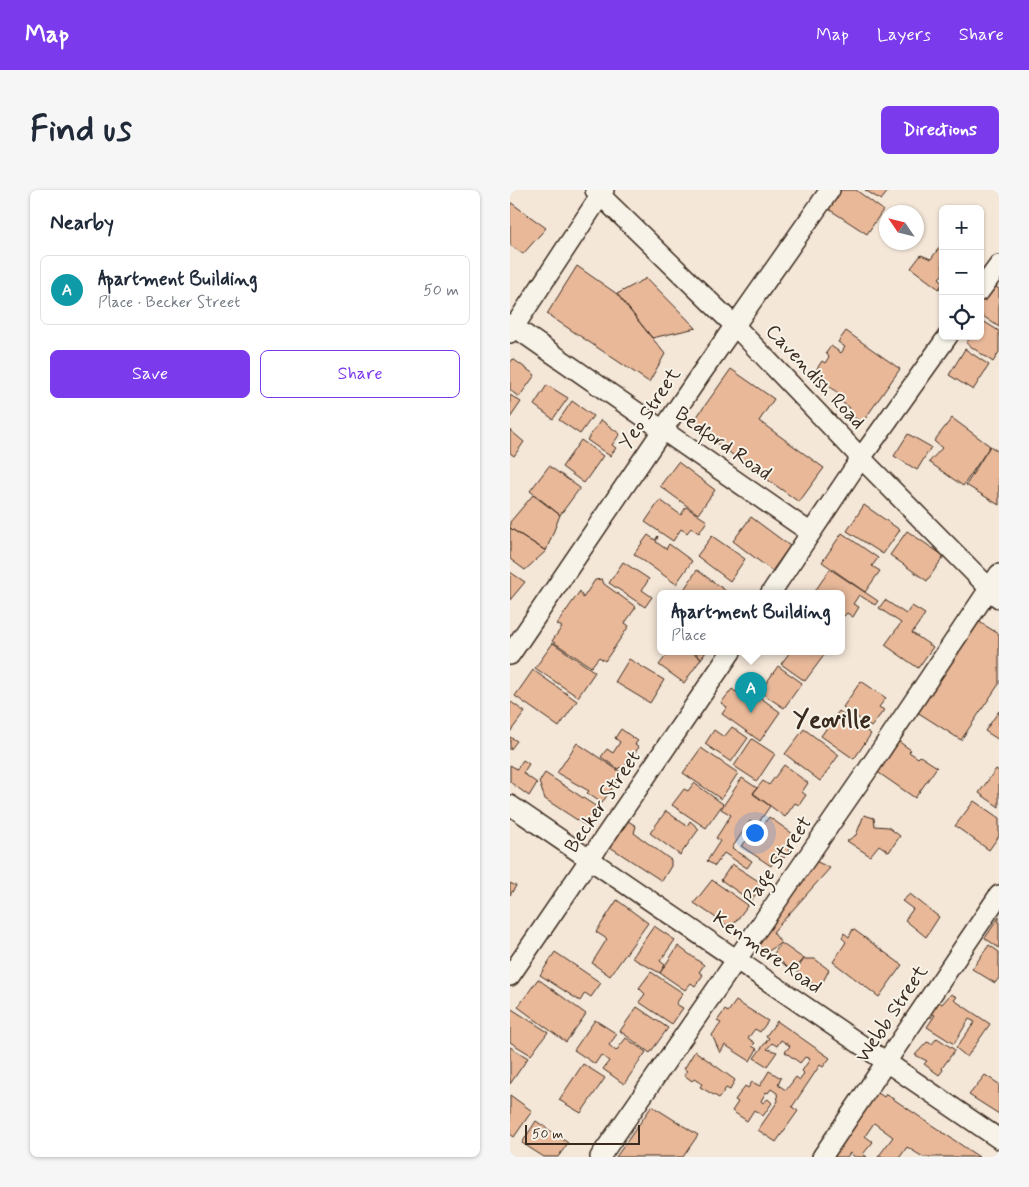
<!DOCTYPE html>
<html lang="en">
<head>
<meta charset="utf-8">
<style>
	body { margin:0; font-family:Mynerve,sans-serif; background:#f6f6f7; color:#1f2937 }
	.controls { position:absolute; right:15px; top:15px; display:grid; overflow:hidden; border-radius:8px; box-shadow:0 1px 4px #0004 }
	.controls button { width:45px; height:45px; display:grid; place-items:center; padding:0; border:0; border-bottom:1px solid #e0e1e3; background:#fff; color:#1f2937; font:25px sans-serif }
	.compass { position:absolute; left:369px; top:15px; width:45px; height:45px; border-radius:50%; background:#fff; box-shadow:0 1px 4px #0004; rotate:305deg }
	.scale { position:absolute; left:15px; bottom:12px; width:115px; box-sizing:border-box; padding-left:5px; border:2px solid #3b2a1e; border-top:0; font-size:14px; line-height:18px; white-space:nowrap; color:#3b2a1e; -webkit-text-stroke:4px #f7f3e8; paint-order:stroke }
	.you { position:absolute; left:244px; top:642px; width:18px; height:18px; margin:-12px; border:4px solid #fff; border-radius:50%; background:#1a73e8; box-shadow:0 0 0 8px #1a73e833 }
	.badge { display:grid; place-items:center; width:32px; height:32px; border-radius:50%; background:#7c3aed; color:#fff; font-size:16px; font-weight:700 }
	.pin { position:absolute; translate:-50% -41px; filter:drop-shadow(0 1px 2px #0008) }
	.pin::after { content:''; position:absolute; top:26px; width:18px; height:15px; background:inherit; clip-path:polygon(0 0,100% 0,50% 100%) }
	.popup { position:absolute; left:147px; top:400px; width:188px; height:65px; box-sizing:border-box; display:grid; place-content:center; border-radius:8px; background:#fff; filter:drop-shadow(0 1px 4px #0005); font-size:16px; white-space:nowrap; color:#747a83 }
	.popup b { font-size:19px; color:#1f2937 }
	.popup::after { content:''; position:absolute; left:50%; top:100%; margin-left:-10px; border:10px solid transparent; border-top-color:#fff }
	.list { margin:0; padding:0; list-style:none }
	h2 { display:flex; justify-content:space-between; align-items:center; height:65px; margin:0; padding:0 20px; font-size:21px }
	h2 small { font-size:16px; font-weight:400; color:#747a83 }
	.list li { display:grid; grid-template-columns:32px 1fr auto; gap:15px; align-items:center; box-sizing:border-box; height:70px; margin:0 10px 10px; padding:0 10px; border:1px solid #e0e1e3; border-radius:8px }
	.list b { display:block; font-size:19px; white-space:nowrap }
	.list p { margin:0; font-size:16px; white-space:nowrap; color:#747a83 }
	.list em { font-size:16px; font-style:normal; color:#747a83 }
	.actions { display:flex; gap:10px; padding:15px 20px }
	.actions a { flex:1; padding:11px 0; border:1px solid #7c3aed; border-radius:8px; text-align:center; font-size:18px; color:#7c3aed }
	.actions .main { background:#7c3aed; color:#fff }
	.icon { flex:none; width:28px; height:28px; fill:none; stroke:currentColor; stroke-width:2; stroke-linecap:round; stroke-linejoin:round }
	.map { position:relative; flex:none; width:489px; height:967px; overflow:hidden; border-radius:8px }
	header { display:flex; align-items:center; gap:30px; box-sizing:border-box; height:70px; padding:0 25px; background:#7c3aed; color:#fff }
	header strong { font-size:24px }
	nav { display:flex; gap:28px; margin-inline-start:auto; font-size:18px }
	.intro { display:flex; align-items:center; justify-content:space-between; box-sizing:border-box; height:120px; padding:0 30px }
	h1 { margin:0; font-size:35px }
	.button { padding:12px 22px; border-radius:8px; background:#7c3aed; color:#fff; font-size:18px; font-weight:700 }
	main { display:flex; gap:30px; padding:0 30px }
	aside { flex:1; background:#fff; border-radius:8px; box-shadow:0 1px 4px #0004 }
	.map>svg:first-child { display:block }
</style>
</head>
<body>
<header>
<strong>Map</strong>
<nav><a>Map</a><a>Layers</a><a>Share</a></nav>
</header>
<div class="intro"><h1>Find us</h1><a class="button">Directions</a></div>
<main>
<aside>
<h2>Nearby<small></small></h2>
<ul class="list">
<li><span class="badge" style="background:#0f9aa8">A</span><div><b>Apartment Building</b><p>Place · Becker Street</p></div><em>50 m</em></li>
</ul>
<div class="actions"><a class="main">Save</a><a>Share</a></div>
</aside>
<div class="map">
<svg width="489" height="967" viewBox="0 0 489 967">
	<rect width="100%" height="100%" fill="#f4e7d8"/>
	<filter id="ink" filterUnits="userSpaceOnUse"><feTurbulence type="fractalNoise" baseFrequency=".02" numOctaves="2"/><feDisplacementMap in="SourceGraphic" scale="10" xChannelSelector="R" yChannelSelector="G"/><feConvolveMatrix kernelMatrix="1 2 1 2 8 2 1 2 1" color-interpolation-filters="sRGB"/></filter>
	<g filter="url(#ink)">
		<path fill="#e8b899" stroke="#3b2a1e" d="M330,0H346L373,20L357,44L317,18Z
			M355,0H379L371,10Z
			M0,12L36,38L13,64L0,55Z
			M431,55L433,84L429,88L433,92L429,99L401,78L411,65L421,69Z
			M67,76L107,104L155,164L139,192L37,124Z
			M137,88L186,138L142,148L107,104Z
			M483,95L489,99V137L470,124V112Z
			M473,131L489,141V162L483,172L456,153L462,146H470V135Z
			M336,141L390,179L352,233L338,223L340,218L326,208L328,203L311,190L314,185L306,180L312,171L315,173L319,167L316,163L321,156L331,163L335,157L328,152Z
			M455,159L479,175L463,200L439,185Z
			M3,169L25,185L9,207L0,200V173Z
			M221,179L264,209L249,231L314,278L289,312L181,235Z
			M37,195L58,208L43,229L24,215Z
			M0,205L11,212L0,228Z
			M62,211L83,226L70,244L49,230Z
			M442,228L480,256L453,296L419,272L432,258L424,251Z
			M91,230L110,244L102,255L106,258L100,266L77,250Z
			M0,240L14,252L4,266L0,263Z
			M398,244L421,257L407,280L384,266Z
			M71,250L93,266L74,293L52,277Z
			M480,256L489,262V315L456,295Z
			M168,272L205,300L188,324L150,296Z
			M39,276L70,298L50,325L20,301Z
			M23,305L50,325L36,361L0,338V332Z
			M150,310L171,325L176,317L197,331L189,343L181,338L177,343L171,339L163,351L135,332Z
			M354,315L390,340L373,364L337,341Z
			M241,327L280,356L262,381L223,351Z
			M0,338L36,361L15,380L0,369Z
			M397,341L434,366L417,391L380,365Z
			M332,343L368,368L362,376L370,381L355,402L312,372Z
			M138,345L145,350L148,346L146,352L156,359L159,354L182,371L166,394L124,364Z
			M202,346L235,369L220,391L187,366Z
			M113,372L139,389L132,400L142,407L135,417L99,393Z
			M320,379L368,411L365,415L349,405L343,414L349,417L343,427L337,423L331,429V404H303Z
			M187,380L216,401L213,404H171Z
			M0,382L15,392L0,410Z
			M92,389L94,394L126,417L115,433L119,436L95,471L89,467L81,477L42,451L52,437L47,434L70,401L73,408L85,390Z
			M375,410L396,424L402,416L415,424L402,443L423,457L408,478L375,455L391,433L369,418Z
			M466,430L489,444V494L451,550L404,520Z
			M43,453L85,482L68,507L25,478Z
			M159,462H182L191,469L174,493L149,475Z
			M185,462H196L191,469Z
			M280,462H312L315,464L295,491L271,474Z
			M119,469L154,490L140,513L105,492Z
			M268,476L292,493L274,518L250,502Z
			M23,480L67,511L49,537L5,506Z
			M351,491L376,508L369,517L374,520L361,537L333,517Z
			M232,494L270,522L250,551L212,524L217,517L211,513L222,499L226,502Z
			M1,512L15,522L0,542V514Z
			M329,521L361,544L344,569L311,546Z
			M489,521V550L475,541Z
			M222,537L238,548L221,572L195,554L204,540L214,547Z
			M111,539L128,551L125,554L129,557L113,579L110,577L108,579L91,567L97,559L103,563L110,552L105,548Z
			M294,539L329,565L310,591L275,564Z
			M0,547L7,551L0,560Z
			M242,549L265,564L247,591L224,576Z
			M388,551L401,560L399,562L408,568L410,566L427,577L405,608L366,581Z
			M67,553L112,583L92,613L77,603L79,601L47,583Z
			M191,558L228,583L211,609L173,583Z
			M13,570L19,574L13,583L27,593L19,606L0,592V575L7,579Z
			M274,575L298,593L292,602L296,605L289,615L285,613L275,627L243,603L253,591L259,595Z
			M486,579L489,581V617L469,603Z
			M35,583L90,619L78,637L35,609L29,592Z
			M232,588L247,598L243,604L260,616L247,635L240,631L222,658L242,671L237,678L214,663L205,676L197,671L210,651L206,648L221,625L211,619Z
			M184,593L213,614L196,638L162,615L174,599L178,601Z
			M464,611L489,628V646L479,660L445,636Z
			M156,621L177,636L180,631L189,639L170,665L140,643Z
			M354,625L364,628L365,636L378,637L390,646L379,662L369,655L360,666L337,651L346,645Z
			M259,627L283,644L277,652L282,656L274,668L268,665L261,676L231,656L251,637Z
			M118,631L126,636L124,643L161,670V676L152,691L100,657Z
			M299,668L320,678L263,742L271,753L257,762L242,752Z
			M222,674L253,694L241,711L211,690Z
			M202,690L238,715L221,738L184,713Z
			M0,693L6,696L0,705Z
			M400,704L429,727L416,747L395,730L403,719L392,711Z
			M107,710L138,733L100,786L82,773L97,749L86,742Z
			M489,727V758L475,748Z
			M144,736L165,750L150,771L155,775L150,783L122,768Z
			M343,739L392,775L369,807L323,772L336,752L332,748L334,743L339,747Z
			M271,753L294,769L282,781L263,765Z
			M479,755L489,762V788L485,793L462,779Z
			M168,756L194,775L189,782L193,785L185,796L181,793L175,800L150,783Z
			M45,762L91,793L81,807L75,803L70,811L30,785Z
			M294,769H305L319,780L309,799L286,781Z
			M141,782L173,803L166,814L173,818L162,834L129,812L135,804L129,798Z
			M28,789L76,824L56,852L8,817Z
			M441,804L447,807L444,810L480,834L457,867L446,858L465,832L459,829L444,854L417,837L425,825L423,824L421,828L418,826L429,812L432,814Z
			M226,811L258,831L250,842L245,839L238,848L245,853L242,856L247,859L240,871L215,855L210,863L202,845L211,833L207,831L215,820L218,822Z
			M127,817L158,838L140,863L110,841Z
			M0,818L38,842L21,865L0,852Z
			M85,830L107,844L99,855L106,861L116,848L136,862L114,894L93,879L99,871L91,865L85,874L64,860Z
			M267,831L320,868L313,877L310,875L282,917L288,921L266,952L248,940L268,911L267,903L261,899L258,903L256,902L251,911L253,913L258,909L262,913L253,926L244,920L237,931L222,921L228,912L225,910L235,896L238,898L242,892L250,896L259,881L271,888L268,895L276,900L286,887L290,890L294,883L292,881L300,869L295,867L290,873L275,862L280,856L271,850L267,856L262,853L257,859L267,862L257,876L244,868L259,848L256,846Z
			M427,848L445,860L432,878L433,880L429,885L414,874L417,871L405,865L417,852L422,854Z
			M0,857L18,868L0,894Z
			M185,861L225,890L220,900L216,898L209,908L190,897L192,894L184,889L182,891L174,885L177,881L174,879Z
			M73,874L95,888L71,923L49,910Z
			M475,885L489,894V924L459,905Z
			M361,898L374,907L376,904L469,967H413L397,957L390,967H368L383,947L364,933L355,946L363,952L353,964L357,967H345L340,963L337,967H315Z
			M0,905L22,921L4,947L0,944Z
			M142,916L188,945L173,967H106Z
			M26,931L58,953L48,967H34L12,953Z"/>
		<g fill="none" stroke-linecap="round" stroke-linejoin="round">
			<g stroke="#3b2a1e" stroke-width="22">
				<path id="minor" d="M85,0L225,136L351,268L489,408
					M470,101L489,75
					M0,134L301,343
					M0,143L94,0
					M260,404L351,268L438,146
					M0,465L190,185L320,0
					M0,615L489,949
					M0,786L221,462
					M90,967L357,581L489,384
					M312,967L489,705"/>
			</g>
			<use href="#minor" stroke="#f7f3e8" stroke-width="19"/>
		</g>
	</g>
	<g text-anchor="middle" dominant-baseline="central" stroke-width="4" stroke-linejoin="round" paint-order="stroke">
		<g font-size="20" fill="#3b2a1e" stroke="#f7f3e8">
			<text transform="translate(305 187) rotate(47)">Cavendish Road</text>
			<text transform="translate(140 219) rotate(-56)">Yeo Street</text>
			<text transform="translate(213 254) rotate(35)">Bedford Road</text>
			<text transform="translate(93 612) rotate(-56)">Becker Street</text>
			<text transform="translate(268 671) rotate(-55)">Page Street</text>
			<text transform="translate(257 763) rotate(35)">Kenmere Road</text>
			<text transform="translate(382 824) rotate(-56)">Webb Street</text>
		</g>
		<g font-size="25" font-weight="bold" fill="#3b2a1e" stroke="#f7f3e8">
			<text x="322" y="530">Yeoville</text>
		</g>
	</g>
</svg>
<div class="controls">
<button>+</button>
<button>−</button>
<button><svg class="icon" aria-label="locate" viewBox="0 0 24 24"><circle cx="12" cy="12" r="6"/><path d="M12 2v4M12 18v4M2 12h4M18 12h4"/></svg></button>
</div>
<svg class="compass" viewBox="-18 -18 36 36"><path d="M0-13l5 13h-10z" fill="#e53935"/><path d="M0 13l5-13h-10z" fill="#747a83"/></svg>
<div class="scale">50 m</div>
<div class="you"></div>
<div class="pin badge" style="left:241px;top:523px;background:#0f9aa8">A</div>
<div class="popup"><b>Apartment Building</b>Place</div>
</div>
</main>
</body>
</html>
